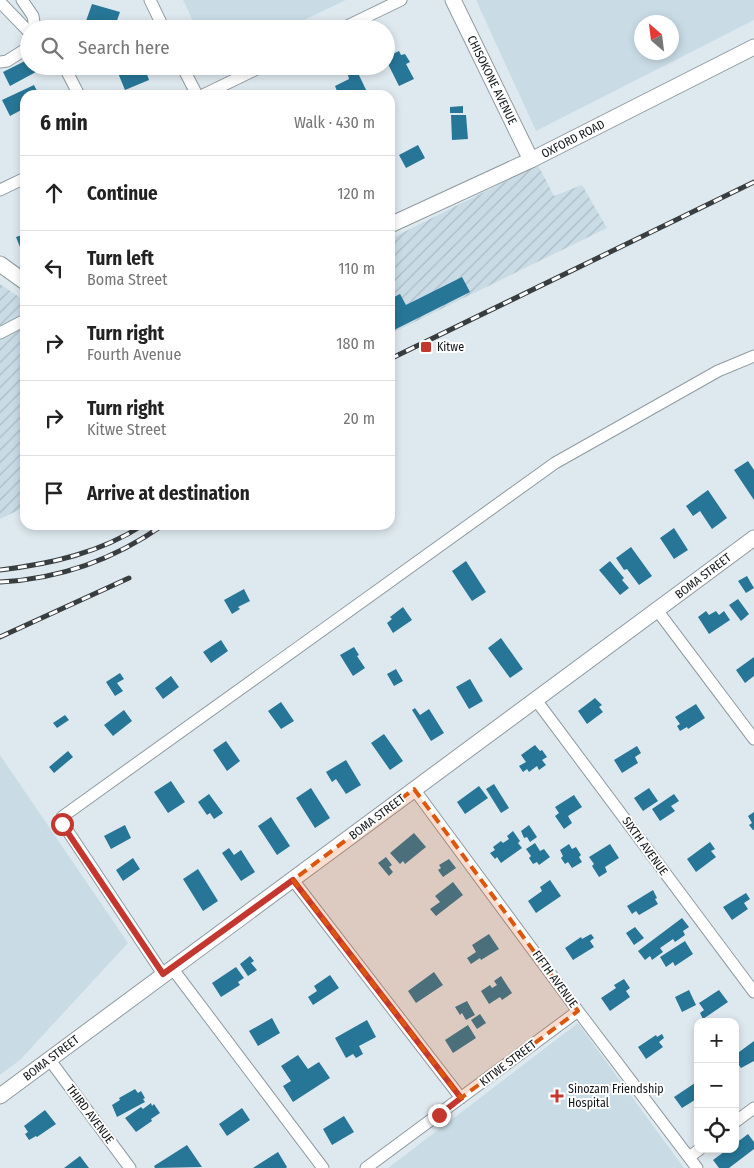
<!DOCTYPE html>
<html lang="en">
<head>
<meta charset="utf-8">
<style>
	body { margin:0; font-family:"Fira Sans Condensed",sans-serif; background:#f2f2f2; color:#222 }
	.controls { position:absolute; right:15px; bottom:15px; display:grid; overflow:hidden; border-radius:10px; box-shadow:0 2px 8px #0003 }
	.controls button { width:45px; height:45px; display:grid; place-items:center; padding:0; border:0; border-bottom:1px solid #e0e0e0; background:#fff; color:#222; font:25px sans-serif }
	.compass { position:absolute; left:634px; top:15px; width:45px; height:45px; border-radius:50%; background:#fff; box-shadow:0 2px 8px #0003; rotate:332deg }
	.stop { position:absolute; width:15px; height:15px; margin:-11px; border:4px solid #c4372f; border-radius:50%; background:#fff }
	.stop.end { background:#c4372f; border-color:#fff; box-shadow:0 1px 5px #0008 }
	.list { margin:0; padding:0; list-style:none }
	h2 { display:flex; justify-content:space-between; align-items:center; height:65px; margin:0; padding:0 20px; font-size:21px }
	h2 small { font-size:16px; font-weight:400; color:#767676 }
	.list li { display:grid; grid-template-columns:32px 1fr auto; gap:15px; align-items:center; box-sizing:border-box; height:75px; padding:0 20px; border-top:1px solid #e0e0e0 }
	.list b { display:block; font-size:19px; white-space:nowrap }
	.list p { margin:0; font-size:16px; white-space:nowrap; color:#767676 }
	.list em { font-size:16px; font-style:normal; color:#767676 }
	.icon { flex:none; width:28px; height:28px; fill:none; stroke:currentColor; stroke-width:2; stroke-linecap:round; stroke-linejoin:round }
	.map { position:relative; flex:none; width:754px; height:1168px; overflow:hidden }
	.search { position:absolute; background:#fff; box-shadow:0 2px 8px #0003; left:20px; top:20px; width:375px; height:55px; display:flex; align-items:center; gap:12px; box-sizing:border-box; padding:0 18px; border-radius:28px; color:#767676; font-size:19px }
	.panel { position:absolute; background:#fff; box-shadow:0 2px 8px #0003; left:20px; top:90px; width:375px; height:440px; border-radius:15px }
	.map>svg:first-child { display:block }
</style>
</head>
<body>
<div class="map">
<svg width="754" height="1168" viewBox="0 0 754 1168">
	<defs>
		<pattern id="industrial-furrows" width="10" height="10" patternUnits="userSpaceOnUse" patternTransform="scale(1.25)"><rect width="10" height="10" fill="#c9dce6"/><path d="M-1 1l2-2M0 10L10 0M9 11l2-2" fill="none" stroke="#acbcc5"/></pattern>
	</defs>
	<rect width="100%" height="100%" fill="#dee9ef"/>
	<path fill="#c9dce6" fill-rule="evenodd" d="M183,0H346L285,29H197Z
		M476,0H754V20L536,131ZM672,22V52H642V22Z
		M0,755L128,943L20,1060L0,1075Z
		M578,1023L684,1168H388Z"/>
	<path fill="url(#industrial-furrows)" d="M538,165L554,196L582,185L607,228L390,334V239Z
		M0,284L25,301V507L0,519Z"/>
	<path fill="#277697" d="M92,4L120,12L114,29L86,21Z
		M399,51L401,55L405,54L410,62L406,64L414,79L399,86L386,60V57Z
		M29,59V66H47L10,86L3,72Z
		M135,66H144L149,80L125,90L118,73Z
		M357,71L368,94L357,95L356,92L350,95H335L334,92L337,91L335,86L349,79L348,75Z
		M34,85L39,95H25V108L10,116L2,100Z
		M463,106V113H450V107Z
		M451,115H466L468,139L452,140Z
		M418,145L425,158L406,168L399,155Z
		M25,234V251L22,252L16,237Z
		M462,277L470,292L390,332V299L400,294L406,305Z
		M748,461L754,470V500L734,470Z
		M708,490L727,518L712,529L700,511L693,516L686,506Z
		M674,528L688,550L674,559L660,538Z
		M631,547L652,576L639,585L627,569L624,570L616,558Z
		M466,561L486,592L472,601L452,571Z
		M610,561L624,578L622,580L629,588L620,595L599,570Z
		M747,576L754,588L746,593L738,581Z
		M244,589L250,601L238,607L240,609L232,614L224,600Z
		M738,599L749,614L741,621L729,605Z
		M403,607L412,620L393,633L387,623L392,619L390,617Z
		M706,611L709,615L716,611L719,615L724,611L730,620L709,634L698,617Z
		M501,638L523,669L510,678L488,648Z
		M221,640L228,651L211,663L203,652Z
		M354,647L359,655L357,656L365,668L353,676L340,655Z
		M754,657V676L745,683L736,670Z
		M396,669L403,681L394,686L387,674Z
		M120,673L124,679L117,683L123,691L115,696L106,682Z
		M171,676L179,687L163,699L155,688Z
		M470,679L483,701L469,709L456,687Z
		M595,698L602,705L599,707L603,712L587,724L578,711Z
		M281,702L294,721L281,729L268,711Z
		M696,704L705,718L688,729L687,727L680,731L677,726L680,724L675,717Z
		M415,708L420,715L429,709L444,733L431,741L412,710Z
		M124,710L132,721L113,736L104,725Z
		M65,715L69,720L57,728L53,723Z
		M384,734L403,761L390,770L371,743Z
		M226,741L240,761L227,771L213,750Z
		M535,745L540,751L542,750L547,757L542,760L546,765L539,770L537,766L529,772L527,769L523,772L519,766L526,762L521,755Z
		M637,746L641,753L635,757L638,763L622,773L614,760Z
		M68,751L73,757L54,773L49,767Z
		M346,760L361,785L346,794L336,779L332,782L326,772Z
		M171,781L185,802L168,813L154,792Z
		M494,784L509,808L501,813L486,789Z
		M479,786L488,798L465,814L457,802Z
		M311,788L330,818L315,828L296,798Z
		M649,788L658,801L643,811L634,798Z
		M209,794L223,813L214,819L210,813L207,815L198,802Z
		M674,794L679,801L671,806L675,811L660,821L652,809Z
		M574,795L582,807L568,816L572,823L564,829L555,816L559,813L555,807Z
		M754,812V830H753L749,825L752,823L748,816Z
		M271,817L290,846L277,855L258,826Z
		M125,825L131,838L111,849L104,836Z
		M529,825L537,837L530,842L527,837L524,838L521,831Z
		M513,831L520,841L518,843L522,848L501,863L497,857L495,859L490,853L495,850L493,847L501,841L503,843L509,839L507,836Z
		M414,833L426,847L405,864L403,861L400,864L390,853Z
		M710,842L715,849L711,851L716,857L696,872L687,859Z
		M535,843L540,851L544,849L550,857L539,865L537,862L533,864L529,858L531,856L526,849Z
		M569,844L572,849L576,847L581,855L579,857L582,862L572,868L568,862L565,864L561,858L563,856L560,850Z
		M610,844L619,858L605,867L607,872L599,877L592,866L594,864L589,857Z
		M229,848L234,855L241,850L255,872L241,881L222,853Z
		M386,857L392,865L389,867L393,872L389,876L378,863Z
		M133,858L140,869L123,881L116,870Z
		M449,859L456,868L443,877L438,870L441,868L439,865Z
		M198,869L218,901L203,911L183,879Z
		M550,880L561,896L536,913L528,901L542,891L540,887Z
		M453,882L463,895L436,916L430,909L440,902L435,896Z
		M653,890L657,898L655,899L658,904L639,915L636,911L632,914L627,906Z
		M746,893L750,899L744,903L748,909L732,920L723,907Z
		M682,918L689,927L683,931L685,935L675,942L673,939L660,948L663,952L652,960L650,956L645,960L638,951Z
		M635,927L644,938L634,945L626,933Z
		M489,934L499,949L481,960L480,958L471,964L467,958L476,952L472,945Z
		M591,934L594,938L590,941L594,947L573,960L565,948L581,937L582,939Z
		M685,941L693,954L675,966L673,962L666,967L660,957Z
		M250,956L254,961L251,963L257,970L248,976L240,964Z
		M236,967L244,978L238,982L240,985L221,997L212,983Z
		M434,972L443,985L416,1003L408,991Z
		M330,975L339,988L313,1005L308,997L317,991L314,986Z
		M501,976L512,993L502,1000L500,997L489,1004L481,991L490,985L492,988L497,985L494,981Z
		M624,979L630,988L626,991L630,997L610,1011L601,998L616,988L614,985Z
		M689,990L696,1005L682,1012L675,997Z
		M719,990L728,1002L703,1019L700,1013L704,1010L699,1003Z
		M467,1001L475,1015L466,1020L462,1013L460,1015L455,1007Z
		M480,1014L486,1023L477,1029L471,1020Z
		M272,1018L280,1033L258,1046L249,1031Z
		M367,1020L376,1037L359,1046L363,1054L356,1058L353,1054L346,1058L335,1038Z
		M468,1025L476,1038L453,1053L445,1040Z
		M662,1034L664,1038L659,1042L663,1047L646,1059L638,1047L656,1035L657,1037Z
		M754,1041V1061L741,1068L735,1060V1055Z
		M298,1055L308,1069L319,1062L330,1078L293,1102L283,1086L291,1081L281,1066Z
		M698,1081V1098L682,1108L674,1097Z
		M135,1089L138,1093L141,1091L145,1098L143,1099L145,1102L117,1117L112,1105L120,1100L119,1098Z
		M151,1103L152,1106L154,1104L160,1113L151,1119L152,1121L136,1132L125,1118L141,1107L143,1109Z
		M242,1108L250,1120L227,1136L219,1124Z
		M45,1110L56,1124L37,1137L36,1136L29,1140L25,1134L28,1132L24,1126Z
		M344,1116L354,1132L332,1145L323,1129Z
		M748,1134L754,1142V1149L729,1168H719L713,1160L728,1149H735V1144Z
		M187,1145L202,1167L155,1168L154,1166Z
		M278,1152L287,1167L286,1168H253Z
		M80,1156L89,1168H64Z"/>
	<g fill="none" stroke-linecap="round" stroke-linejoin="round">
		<g stroke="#909ba0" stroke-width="13">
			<path id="street" d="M22,0L33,16L35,29
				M150,0L164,29
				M0,2L29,32
				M341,29L401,0
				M0,62L7,61L29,47
				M64,66L79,95
				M182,66L197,95
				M203,95L263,66
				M0,190L25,178
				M0,333L25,320
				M657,610L754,739
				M536,700L754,992
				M414,789L578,1011L697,1168
				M293,880L461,1098
				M172,968L323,1168
				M163,974L63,824L62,817L555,463L718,371L754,356
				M49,1059L130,1168
				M735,1122L754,1108
				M689,1157L700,1149
				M366,1168L578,1011"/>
		</g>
		<g stroke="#909ba0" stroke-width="17">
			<path id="secondary" d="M453,0L531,160
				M390,225L531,160L754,47
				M0,264L25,282
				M0,1096L754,538"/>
		</g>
		<use href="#street" stroke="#fff" stroke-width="11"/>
		<use href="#secondary" stroke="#fff" stroke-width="15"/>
		<g stroke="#383d40" stroke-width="5">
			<path id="rail" d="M390,359L754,182
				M0,570C50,564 100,553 143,525
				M0,582C59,579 115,559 163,525
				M0,637L129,578"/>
		</g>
		<use href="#rail" stroke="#fff" stroke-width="3" stroke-dasharray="9" stroke-linecap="butt"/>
	</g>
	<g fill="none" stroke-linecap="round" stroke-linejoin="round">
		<path stroke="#c4372f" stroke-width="6" d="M62,824L163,974L293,880L461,1098L439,1115"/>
	</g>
	<path fill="#dd560d" fill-opacity="0.2" stroke="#dd560d" stroke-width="4" stroke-dasharray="10 6" stroke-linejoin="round" d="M414,789L578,1011L461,1098L293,880Z"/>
	<g fill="#c4372f" stroke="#fff" stroke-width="2">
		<rect x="420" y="341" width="12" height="12" rx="2.5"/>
		<path d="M554.5 1088.5h5v5h5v5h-5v5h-5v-5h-5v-5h5z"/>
	</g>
	<g text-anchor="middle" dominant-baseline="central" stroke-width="4" stroke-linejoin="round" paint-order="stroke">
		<g font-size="12" fill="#131719" stroke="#fff">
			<text transform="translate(492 80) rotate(64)">CHISOKONE AVENUE</text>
			<text transform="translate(573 139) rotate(-27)">OXFORD ROAD</text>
			<text transform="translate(703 576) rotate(-37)">BOMA STREET</text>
			<text transform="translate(377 817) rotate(-37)">BOMA STREET</text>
			<text transform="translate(645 846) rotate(54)">SIXTH AVENUE</text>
			<text transform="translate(555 979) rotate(54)">FIFTH AVENUE</text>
			<text transform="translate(51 1058) rotate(-37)">BOMA STREET</text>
			<text transform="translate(508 1063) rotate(-37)">KITWE STREET</text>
			<text transform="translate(90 1114) rotate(53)">THIRD AVENUE</text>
		</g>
		<g font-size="12" fill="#131719" stroke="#fff" text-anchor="start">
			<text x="437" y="347">Kitwe</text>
			<text x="568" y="1089">Sinozam Friendship<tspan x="568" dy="14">Hospital</tspan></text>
		</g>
	</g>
</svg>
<div class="controls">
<button>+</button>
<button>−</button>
<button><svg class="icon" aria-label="locate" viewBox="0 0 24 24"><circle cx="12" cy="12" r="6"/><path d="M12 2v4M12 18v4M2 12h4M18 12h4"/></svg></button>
</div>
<svg class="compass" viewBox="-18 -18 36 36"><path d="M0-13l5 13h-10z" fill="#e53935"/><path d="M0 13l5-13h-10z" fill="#767676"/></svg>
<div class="stop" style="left:62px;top:824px"></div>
<div class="stop end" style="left:439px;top:1115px"></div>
<div class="search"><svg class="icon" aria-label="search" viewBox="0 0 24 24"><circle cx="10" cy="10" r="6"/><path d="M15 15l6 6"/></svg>Search here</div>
<section class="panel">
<h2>6 min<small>Walk · 430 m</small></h2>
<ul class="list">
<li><svg class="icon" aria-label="ahead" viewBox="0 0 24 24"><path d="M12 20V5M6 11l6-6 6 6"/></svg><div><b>Continue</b></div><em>120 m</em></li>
<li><svg class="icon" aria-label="left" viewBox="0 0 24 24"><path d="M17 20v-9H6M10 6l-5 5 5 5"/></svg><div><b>Turn left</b><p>Boma Street</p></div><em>110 m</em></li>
<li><svg class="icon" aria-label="right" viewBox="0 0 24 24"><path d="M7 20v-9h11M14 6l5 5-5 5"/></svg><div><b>Turn right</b><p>Fourth Avenue</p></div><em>180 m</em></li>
<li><svg class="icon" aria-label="right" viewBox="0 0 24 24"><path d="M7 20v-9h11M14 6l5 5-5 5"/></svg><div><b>Turn right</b><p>Kitwe Street</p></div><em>20 m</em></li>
<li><svg class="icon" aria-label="arrive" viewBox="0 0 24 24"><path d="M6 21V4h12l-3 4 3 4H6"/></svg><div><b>Arrive at destination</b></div></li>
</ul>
</section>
</div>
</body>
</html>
